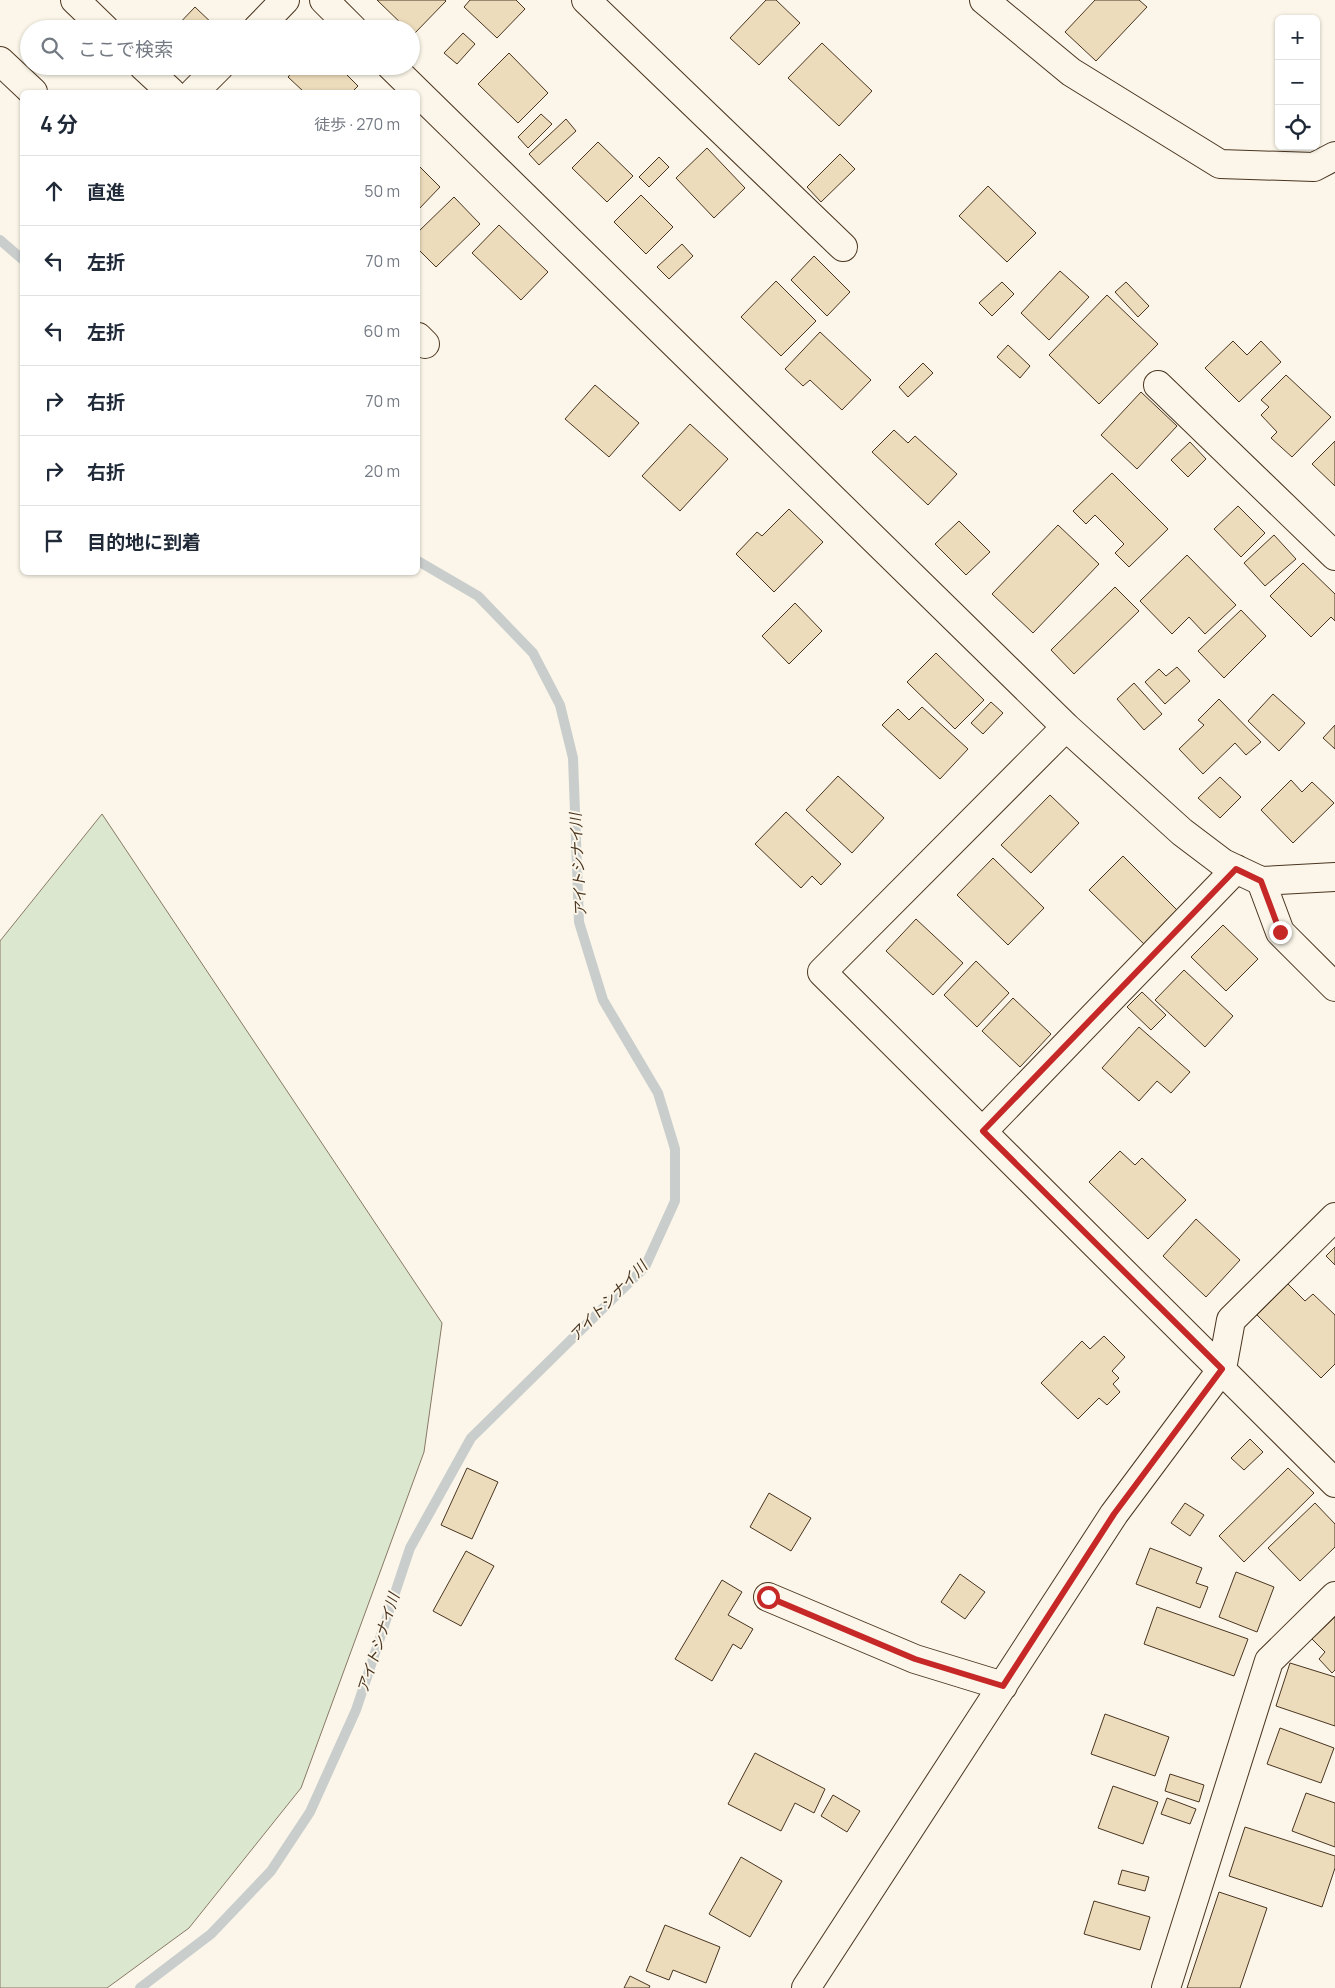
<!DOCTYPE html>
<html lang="ja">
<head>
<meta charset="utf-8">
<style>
	body { margin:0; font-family:Manrope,"Noto Sans JP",sans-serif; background:#f6f6f7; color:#1f2937 }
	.controls { position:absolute; right:15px; top:15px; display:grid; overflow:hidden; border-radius:8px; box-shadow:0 1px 4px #0004 }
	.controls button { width:45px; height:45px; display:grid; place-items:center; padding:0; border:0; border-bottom:1px solid #e0e1e3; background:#fff; color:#1f2937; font:25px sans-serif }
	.stop { position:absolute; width:15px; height:15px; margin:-11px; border:4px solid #c62828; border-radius:50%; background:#fff }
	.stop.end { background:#c62828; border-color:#fff; box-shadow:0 1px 5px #0008 }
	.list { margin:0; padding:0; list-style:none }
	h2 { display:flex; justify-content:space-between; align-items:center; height:65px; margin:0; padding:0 20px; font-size:21px }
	h2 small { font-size:16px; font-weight:400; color:#747a83 }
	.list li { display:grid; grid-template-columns:32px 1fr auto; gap:15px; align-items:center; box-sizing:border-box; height:70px; padding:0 20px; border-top:1px solid #e0e1e3 }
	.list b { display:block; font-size:19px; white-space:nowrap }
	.list em { font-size:16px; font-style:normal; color:#747a83 }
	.icon { flex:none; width:28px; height:28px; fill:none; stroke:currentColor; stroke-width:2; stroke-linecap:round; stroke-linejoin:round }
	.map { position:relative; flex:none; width:1335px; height:1988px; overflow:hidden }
	.search { position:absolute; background:#fff; box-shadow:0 1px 4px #0004; left:20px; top:20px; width:400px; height:55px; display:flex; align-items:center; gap:12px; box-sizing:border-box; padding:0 18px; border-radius:28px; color:#747a83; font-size:19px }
	.panel { position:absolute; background:#fff; box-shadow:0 1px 4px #0004; left:20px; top:90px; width:400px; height:485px; border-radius:8px }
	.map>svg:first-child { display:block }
</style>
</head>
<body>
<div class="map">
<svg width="1335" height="1988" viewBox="0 0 1335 1988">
	<rect width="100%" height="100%" fill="#fbf6e9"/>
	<path fill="#dce7d0" stroke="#887966" d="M102,814L442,1323L424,1452L301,1788L189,1928L107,1988H0V941Z"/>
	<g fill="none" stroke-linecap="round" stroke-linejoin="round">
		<path stroke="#c9cecd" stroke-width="10" d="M0,240L22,259
			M140,1988L211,1934L271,1871L310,1812L356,1710L410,1548L471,1438L645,1267L675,1201V1149L658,1093L603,1000L579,922L573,758L560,705L533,653L478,596L418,561"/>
	</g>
	<path fill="#ecdcbc" stroke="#4a3520" d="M377,0H445L446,1L413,35L411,29H407Z
		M470,0H516L525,9L497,38L464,7Z
		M766,0H776L800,23L759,65L730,38Z
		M1095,0H1139L1147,7L1096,61L1065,32Z
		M195,7L216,27L174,29Z
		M463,33L475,44L457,64L444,53Z
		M822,43L872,91L839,126L788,78Z
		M509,53L548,93L518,123L478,84Z
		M298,66H338L358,86L352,92H304L288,77Z
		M541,114L552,124L528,148L518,137Z
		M566,119L576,131L539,165L529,154Z
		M598,142L633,176L607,202L572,168Z
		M707,148L745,188L714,218L676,178Z
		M840,154L855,169L821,202L807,187Z
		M659,157L669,167L649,187L639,177Z
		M418,165L440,187L418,210Z
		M988,186L1036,233L1007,262L959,216Z
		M641,195L673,227L646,254L614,222Z
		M454,197L480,224L436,267L418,249V232Z
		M499,225L548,272L521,300L472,253Z
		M682,244L693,256L669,279L657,267Z
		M814,256L850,292L827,316L791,280Z
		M1060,271L1089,297L1049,340L1021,313Z
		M776,281L816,321L781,356L741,317Z
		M1002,282L1014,294L992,316L979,303Z
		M1126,282L1149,306L1138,317L1115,292Z
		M1107,295L1158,344L1099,404L1049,355Z
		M820,332L871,380L842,410L810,380L803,386L785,369Z
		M1233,341L1247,355L1261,341L1281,362L1239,402L1205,368Z
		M1008,345L1030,366L1020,378L997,357Z
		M923,363L933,373L908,397L899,387Z
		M1286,375L1331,417L1292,457L1271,438L1277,432L1261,415L1269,407L1261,400Z
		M595,385L639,423L609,457L565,419Z
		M1141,392L1177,426L1137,469L1101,435Z
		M690,424L728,459L680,511L642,476Z
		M894,430L908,443L915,436L957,474L928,505L872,452Z
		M1335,441V486L1312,464Z
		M1190,442L1206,459L1188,477L1171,460Z
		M1112,473L1168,529L1129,567L1115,553L1124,544L1095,515L1086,524L1073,511Z
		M1238,506L1265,533L1241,557L1214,529Z
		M789,509L823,542L774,592L736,554L757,532L762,536Z
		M959,521L990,552L966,575L935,544Z
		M1058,525L1099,564L1033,633L992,594Z
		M1274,535L1296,559L1265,586L1244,563Z
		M1187,555L1236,605L1205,634L1189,617L1172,634L1140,601Z
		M1303,563L1335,594V621L1331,617L1311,637L1270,596Z
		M1115,587L1139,611L1074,674L1051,650Z
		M795,603L822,631L789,664L762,636Z
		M1241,610L1266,636L1224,678L1198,651Z
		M936,653L984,700L955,729L907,682Z
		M1177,667L1190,681L1165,704L1145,682L1159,669L1166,676Z
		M1134,683L1162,714L1144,730L1117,699Z
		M1273,694L1305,723L1279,751L1248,721Z
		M1219,699L1261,742L1246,755L1235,743L1203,774L1179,749L1204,725L1198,720Z
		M991,702L1003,713L983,734L971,723Z
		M922,707L968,749L940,779L882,725L898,709L909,720Z
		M1335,725V749L1323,738Z
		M838,776L884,818L852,853L806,810Z
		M1220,777L1241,797L1220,818L1198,798Z
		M1291,780L1302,792L1312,782L1334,803L1293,843L1261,810Z
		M1050,795L1079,823L1031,873L1001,845Z
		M786,812L841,864L821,885L812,876L801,888L755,844Z
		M1123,856L1180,913L1147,947L1089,890Z
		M993,858L1044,908L1008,945L957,895Z
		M916,919L963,963L933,995L886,951Z
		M1223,925L1258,959L1226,991L1191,957Z
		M976,961L1009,993L977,1027L944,995Z
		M1184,970L1233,1016L1205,1047L1155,1000Z
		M1142,992L1166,1015L1151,1030L1127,1007Z
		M1013,998L1051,1034L1020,1067L982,1031Z
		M1139,1027L1190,1072L1171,1093L1157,1081L1139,1101L1102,1068Z
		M1120,1151L1135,1165L1142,1158L1186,1200L1148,1239L1089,1182Z
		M1196,1219L1240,1260L1206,1297L1163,1256Z
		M1335,1247V1265L1326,1256Z
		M1288,1284L1305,1301L1313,1294L1335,1315V1364L1321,1378L1257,1315Z
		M1104,1336L1125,1357L1112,1371L1119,1378L1113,1384L1120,1392L1107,1405L1099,1398L1078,1419L1041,1383L1082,1341L1090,1349Z
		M1250,1439L1263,1452L1244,1470L1231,1458Z
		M467,1468L498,1482L472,1539L441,1525Z
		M1288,1468L1314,1493L1244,1562L1219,1536Z
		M769,1493L811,1518L791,1551L750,1527Z
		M1185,1503L1204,1515L1190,1536L1171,1523Z
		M1315,1503L1335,1524V1547L1300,1581L1268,1548Z
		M1150,1548L1202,1568L1196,1583L1208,1587L1200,1608L1136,1584Z
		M466,1551L494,1566L461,1626L433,1611Z
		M1236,1572L1274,1587L1257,1632L1219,1617Z
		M960,1574L985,1592L965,1619L941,1602Z
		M722,1580L742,1592L728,1615L753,1629L741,1649L733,1644L712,1681L675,1659Z
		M1157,1607L1248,1639L1234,1676L1144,1644Z
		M1335,1617V1670L1332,1673L1319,1659L1325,1652L1312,1639Z
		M1290,1663L1335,1677V1726L1276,1706Z
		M1105,1714L1169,1737L1155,1776L1091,1754Z
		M1280,1728L1334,1748L1321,1783L1267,1764Z
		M755,1753L825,1789L814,1813L795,1803L781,1831L728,1804Z
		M1170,1774L1204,1785L1199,1802L1165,1791Z
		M1113,1786L1158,1802L1143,1844L1098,1828Z
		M1306,1793L1335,1803V1847L1292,1831Z
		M833,1795L860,1811L847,1832L821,1816Z
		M1167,1798L1196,1809L1190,1824L1161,1814Z
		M1245,1827L1335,1856V1868L1322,1907L1229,1876Z
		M741,1857L782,1881L750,1937L709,1914Z
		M1122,1870L1149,1877L1145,1891L1118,1884Z
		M1219,1892L1267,1908L1240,1988H1187Z
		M1094,1901L1150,1917L1140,1950L1084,1934Z
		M665,1925L720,1947L706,1983L673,1970L669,1980L646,1971Z
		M630,1976L650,1986L649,1988H624Z"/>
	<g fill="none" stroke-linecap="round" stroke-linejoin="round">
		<g stroke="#4a3520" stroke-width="30">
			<path id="minor" d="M75,0L105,29
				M324,0L353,29
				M586,0L843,247
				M984,0L1071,72L1220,164L1314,167L1335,156
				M257,29L285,0
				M0,61L33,92
				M143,66L171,92
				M391,66L1066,727L1182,832L1223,863L1261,881L1335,877
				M194,92L220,66
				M418,337L425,344
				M1158,385L1335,556
				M1066,727L822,972L1335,1483
				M1261,881L1280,932L1335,987
				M983,1131L1236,869
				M768,1597L915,1659L1003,1686
				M806,1988L1114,1514L1222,1369L1231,1320L1335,1217
				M1166,1988L1269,1661L1335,1596"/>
		</g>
		<use href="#minor" stroke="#fbf6e9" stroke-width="28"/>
	</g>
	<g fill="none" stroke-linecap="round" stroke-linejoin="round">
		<path stroke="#c62828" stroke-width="6" d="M768,1597L915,1659L1003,1686L1114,1514L1222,1369L983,1131L1236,869L1261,881L1280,932"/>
	</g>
	<g text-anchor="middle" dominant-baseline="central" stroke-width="4" stroke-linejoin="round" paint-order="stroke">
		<g font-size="15" font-style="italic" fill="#4a3520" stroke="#fbf6e9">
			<text transform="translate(578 865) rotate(-93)">アイトシナイ川</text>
			<text transform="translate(608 1301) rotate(-46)">アイトシナイ川</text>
			<text transform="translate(378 1643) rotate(-72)">アイトシナイ川</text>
		</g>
	</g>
</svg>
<div class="controls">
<button>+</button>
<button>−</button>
<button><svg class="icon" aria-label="locate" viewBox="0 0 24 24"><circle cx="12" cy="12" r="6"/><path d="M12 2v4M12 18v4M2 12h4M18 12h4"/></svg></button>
</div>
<div class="stop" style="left:768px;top:1597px"></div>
<div class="stop end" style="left:1280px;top:932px"></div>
<div class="search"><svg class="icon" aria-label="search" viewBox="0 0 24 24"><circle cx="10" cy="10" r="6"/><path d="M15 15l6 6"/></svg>ここで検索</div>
<section class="panel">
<h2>4 分<small>徒歩 · 270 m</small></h2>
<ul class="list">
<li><svg class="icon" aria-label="ahead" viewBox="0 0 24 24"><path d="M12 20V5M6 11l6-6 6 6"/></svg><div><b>直進</b></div><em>50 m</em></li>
<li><svg class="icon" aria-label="left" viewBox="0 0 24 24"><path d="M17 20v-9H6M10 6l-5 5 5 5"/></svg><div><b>左折</b></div><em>70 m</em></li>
<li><svg class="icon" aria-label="left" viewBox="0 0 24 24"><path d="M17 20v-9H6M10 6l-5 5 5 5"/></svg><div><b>左折</b></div><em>60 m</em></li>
<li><svg class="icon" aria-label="right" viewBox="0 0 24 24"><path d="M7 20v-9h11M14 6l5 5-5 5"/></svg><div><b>右折</b></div><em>70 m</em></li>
<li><svg class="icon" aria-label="right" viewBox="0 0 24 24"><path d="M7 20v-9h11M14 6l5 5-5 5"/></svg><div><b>右折</b></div><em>20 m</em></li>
<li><svg class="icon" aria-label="arrive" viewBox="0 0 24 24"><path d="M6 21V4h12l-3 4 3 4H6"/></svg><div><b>目的地に到着</b></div></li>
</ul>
</section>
</div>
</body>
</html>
